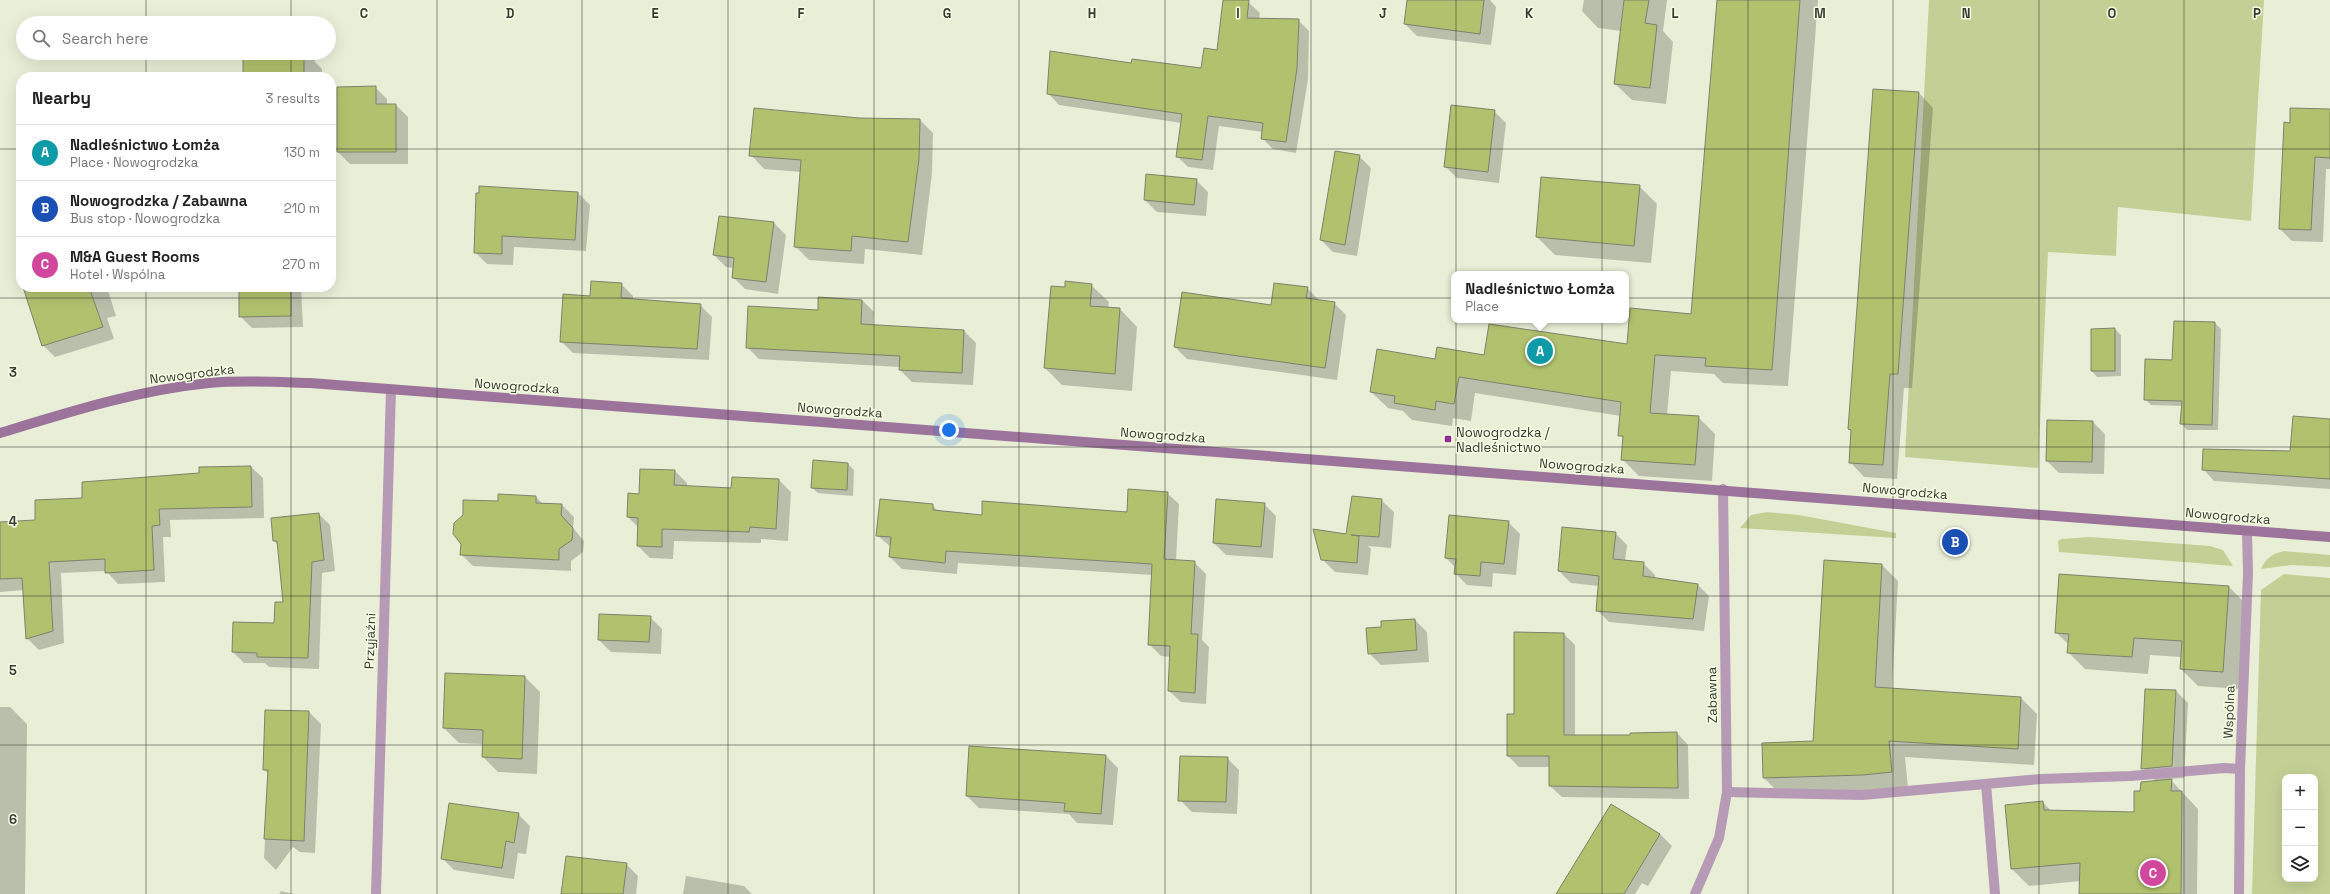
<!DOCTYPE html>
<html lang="en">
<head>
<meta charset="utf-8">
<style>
	body { margin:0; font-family:"Space Grotesk",sans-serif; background:#f2f2f2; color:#222 }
	.controls { position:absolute; right:12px; bottom:12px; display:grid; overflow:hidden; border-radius:8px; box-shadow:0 4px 16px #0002 }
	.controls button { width:36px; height:36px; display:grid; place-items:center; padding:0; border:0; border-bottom:1px solid #e0e0e0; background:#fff; color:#222; font:20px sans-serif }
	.you { position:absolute; left:949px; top:430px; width:14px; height:14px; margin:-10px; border:3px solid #fff; border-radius:50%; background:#1a73e8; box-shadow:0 0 0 6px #1a73e833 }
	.badge { display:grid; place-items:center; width:26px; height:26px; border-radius:50%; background:#111827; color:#fff; font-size:13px; font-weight:700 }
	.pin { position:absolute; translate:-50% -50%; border:2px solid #fff; box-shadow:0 1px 4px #0006 }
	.popup { position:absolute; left:1451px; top:271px; width:178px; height:52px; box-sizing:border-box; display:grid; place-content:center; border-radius:8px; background:#fff; filter:drop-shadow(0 1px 3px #0005); font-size:13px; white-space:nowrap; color:#767676 }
	.popup b { font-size:15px; color:#222 }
	.popup::after { content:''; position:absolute; left:50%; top:100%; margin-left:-8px; border:8px solid transparent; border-top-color:#fff }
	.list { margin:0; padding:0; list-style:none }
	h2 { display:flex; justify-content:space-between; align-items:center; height:52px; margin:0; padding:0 16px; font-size:17px }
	h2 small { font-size:13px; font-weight:400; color:#767676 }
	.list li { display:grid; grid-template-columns:26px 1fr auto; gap:12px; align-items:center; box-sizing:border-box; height:56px; padding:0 16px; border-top:1px solid #e0e0e0 }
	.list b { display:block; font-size:15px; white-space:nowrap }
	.list p { margin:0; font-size:13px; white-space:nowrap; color:#767676 }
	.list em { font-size:13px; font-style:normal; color:#767676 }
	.icon { flex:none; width:22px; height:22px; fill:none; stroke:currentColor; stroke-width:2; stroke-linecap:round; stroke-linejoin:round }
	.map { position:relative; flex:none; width:2330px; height:894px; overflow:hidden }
	.search { position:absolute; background:#fff; box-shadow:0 4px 16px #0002; left:16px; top:16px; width:320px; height:44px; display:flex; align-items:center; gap:10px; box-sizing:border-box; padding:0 14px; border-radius:22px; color:#767676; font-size:15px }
	.panel { position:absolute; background:#fff; box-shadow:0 4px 16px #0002; left:16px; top:72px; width:320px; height:220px; border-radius:16px }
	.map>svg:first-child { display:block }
</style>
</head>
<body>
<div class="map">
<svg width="2330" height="894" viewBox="0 0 2330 894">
	<rect width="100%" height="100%" fill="#e9efd7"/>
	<path fill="#c3d095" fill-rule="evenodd" d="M1929,0H2264L2251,221L2118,207L2116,256L2048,252L2038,468L1905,457Z
		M1767,512L1799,515L1896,533V538L1740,528L1751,515Z
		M2090,537L2210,546L2223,550L2233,566L2059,552L2058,541L2061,539Z
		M2284,551L2330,555V567L2292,565L2261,569C2266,558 2272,554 2284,551Z
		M2284,574L2330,578V894H2252L2261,590ZM2285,777H2315V879H2285Z"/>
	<path fill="#0003" d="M1224,0L1248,2L1260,13L1259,19L1298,20L1309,31L1308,79L1296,153L1273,149L1262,138L1263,132L1219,126L1213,170L1188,167L1177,156L1182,123L1059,105L1048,93L1132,64L1202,69L1218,51Z
		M1408,0H1490L1496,7L1491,45L1417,36L1405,24Z
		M1584,0H1667L1663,31L1673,42L1666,104L1632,100L1615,84L1621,31L1598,28L1582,11Z
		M1718,0H1818L1788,386L1723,383L1714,374L1671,371L1667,415L1698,417L1715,434L1712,481L1639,476L1622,459L1624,439L1620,435L1621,416L1475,393L1471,421L1453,418L1452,426L1412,420L1403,411L1388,408L1371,392L1436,360L1627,345L1692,315Z
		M244,53H315V62L322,69V77H244Z
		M375,87L387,99V105H396L408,117V164H350L338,152Z
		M1919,93L1933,108L1912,388H1904L1897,479L1864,477L1850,462L1852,432L1849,429Z
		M2330,110V169H2326L2323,242L2292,241L2280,229L2291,124Z
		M1494,111L1506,123L1499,183L1457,178L1445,166Z
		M859,119L920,120L933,133L932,173L922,255L865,249L864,264L809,260L795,246L801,172L764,169L751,155Z
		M1359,156L1371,168L1357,256L1333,252L1321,240Z
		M1147,175L1196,180L1208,192L1206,216L1157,212L1145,200Z
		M1639,186L1657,204L1651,263L1555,255L1537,237Z
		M578,193L590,205L586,251L514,247L513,265L487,264L475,252L477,194Z
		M774,223L786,235L778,294L745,289L733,277L734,268L726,267L714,255Z
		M621,284L633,296V300L700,305L712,317L709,360L573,353L561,341L591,297Z
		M1091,285L1109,302L1108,308L1120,309L1137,327L1132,391L1062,385L1045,368L1066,288Z
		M24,287H107L116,316L107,318L114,339L55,357L43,345Z
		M240,287H301L303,327L252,328L240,316Z
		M1307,288L1319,300L1334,303L1346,315L1337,380L1187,359L1175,347L1272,306Z
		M819,299L862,300L874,312L873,326L964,331L976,343L973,385L912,382L900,370V367L759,359L747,347L819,311Z
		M2175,322L2215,323L2221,329L2218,430H2187L2182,424V406L2151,405L2145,399L2173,361Z
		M2115,329L2121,335V376L2097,377L2092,371Z
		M2330,420V489L2214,481L2203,469L2291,452Z
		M2048,421L2093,422L2105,434L2104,474L2059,473L2047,461Z
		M814,462L848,464L854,470L853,496L818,493L812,488Z
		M251,467L263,478L264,518L170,520L171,537H163L165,582L118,584L106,571L61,573L64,643L39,650L27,638L24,590L0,592V523L36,521L83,499L200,474Z
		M675,471L687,483V487L732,489L779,480L791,492L788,541L761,539V543L674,541L673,559L650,558L638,546L639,528L628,517L640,495Z
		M1167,493L1179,504L1176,561L1194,562L1206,574L1202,640L1209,647L1206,704L1181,702L1169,691L1171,657L1161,656L1149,644L1153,575L958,563L957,574L902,569L890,557L891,547L877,535L932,505L939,512L983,516L1127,513Z
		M536,497L543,504L562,505L574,517L573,528L584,541L583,552L571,561V571L473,566L461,554L499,502Z
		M1381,500L1394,512L1391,548L1368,546L1371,549L1368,575L1335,572L1322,559Z
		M1264,504L1276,516L1273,558L1226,555L1214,543Z
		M319,514L330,525L335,571L322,573L319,669L269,667L265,663H244L233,652L275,624L285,603L278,545L274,541L272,519Z
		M1508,522L1520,534L1516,575L1493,573L1492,587L1467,585L1455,573L1456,568L1446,558Z
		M1563,528L1615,533L1627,545L1625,561L1643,563L1655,575V579L1697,584L1709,596L1704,631L1609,622L1597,610L1599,586L1571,583L1559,571Z
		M1825,561L1882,565L1898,581L1892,689L2021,698L2037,714L2034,765L1905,757L1908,788L1780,794L1764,778L1814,742Z
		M2229,587L2246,604L2240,689L2198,686L2181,669V657L2150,655L2148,674L2085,669L2068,652L2069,645L2056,632Z
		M650,617L662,629L661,654L611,652L599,640Z
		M1415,620L1427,632L1429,662L1381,665L1369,653L1382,628Z
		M1564,634L1575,645V736H1631L1677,733L1688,745L1689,799L1562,797L1550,786V767H1519L1508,756Z
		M525,677L540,692L537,774L498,772L483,757V744L459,743L444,728Z
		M2176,691L2188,703L2184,778L2170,779L2198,809L2197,894H2080L2081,881L2029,886L2012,869L2006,806L2043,802L2051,811L2135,813L2141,792L2156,781L2142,768Z
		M0,707H10L27,724L25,894H0Z
		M266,711L309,712L321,724L315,853L300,852L293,847L276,870L264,858L269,774L264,770Z
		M1106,756L1118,768L1113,825L1077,823L1069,814L979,808L967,796Z
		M1227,758L1239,770L1237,814L1192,812L1180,800Z
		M1611,806L1660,834L1672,846L1648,886L1642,883L1635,894H1557Z
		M518,814L530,826L526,854L518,853L514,879L454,870L442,858Z
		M626,864L638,876L636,894H562Z
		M686,876L744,886L752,894H683Z
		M281,891L294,894H279Z"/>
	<path fill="#b1c26e" stroke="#7d826c" d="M1223,0H1249L1247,18L1299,19L1297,68L1286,142L1261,139L1263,123L1208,116L1202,160L1176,157L1182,114L1047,94L1050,51L1131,63L1132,59L1201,68L1204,48L1217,50Z
		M1407,0H1484L1480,34L1404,24Z
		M1624,0H1649L1645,23L1657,25L1650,88L1614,84Z
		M1717,0H1800L1772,370L1705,366L1706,358L1655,355L1650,413L1699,416L1695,465L1621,460L1623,436H1618L1621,402L1459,377L1454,404L1436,401L1435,410L1394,403L1395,396L1370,392L1377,349L1435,359L1437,347L1484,355L1489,324L1627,344L1630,308L1691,314Z
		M243,53H304V77H243Z
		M376,86V104H396V152H337V87Z
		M1873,89L1919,92L1898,374H1890L1883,465L1849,463L1851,430L1848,429Z
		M1451,105L1495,110L1488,172L1444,167Z
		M754,108L859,118L920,119L919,159L908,242L852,236L851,251L794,247L801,160L749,156Z
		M2290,108L2330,109V158L2315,157L2311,230L2279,229L2284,122L2290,123Z
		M1335,151L1360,155L1345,245L1320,240Z
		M1146,174L1197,179L1194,205L1144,200Z
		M1541,177L1640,185L1634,246L1536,237Z
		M479,186L578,192L575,240L502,236V254L474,253L476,193H479Z
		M719,216L774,222L766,282L732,278L734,258L713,255Z
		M591,281L622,283L621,298L701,304L697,349L560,342L563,294L590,296Z
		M1065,281L1092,284L1090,306L1120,308L1115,374L1044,368L1051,286L1065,287Z
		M1274,283L1308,287L1306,298L1335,302L1325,368L1174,347L1182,292L1271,305Z
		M23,287H89L103,327L42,346Z
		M239,287H291V316L239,317Z
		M818,297L862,300L861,324L964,330L962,373L899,370L900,356L746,348L748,306L818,310Z
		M2174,321L2215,322L2212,425L2180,424L2182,401L2144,400L2145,359L2172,360Z
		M2115,328V371H2091V329Z
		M2293,416L2330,419V479L2202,470L2203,449L2290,451Z
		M2047,420L2093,421L2092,462L2046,461Z
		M813,460L848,463L847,490L811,488Z
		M251,466L252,507L159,509L160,525L152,526L154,570L105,573V559L49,562L53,631L26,639L22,578L0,579V522L35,520V500L82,498V482L199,473V467Z
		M640,469L675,470L674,485L731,488L732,477L779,479L776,529L750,527L749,532L662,529V547L637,546L638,518L627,517L628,493L639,494Z
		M1128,489L1168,492L1164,559L1195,561L1191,634H1198L1195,693L1168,691L1170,646L1148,645L1152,564L946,551L945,563L889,557L891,537L876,536L880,499L933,504V510L982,515V501L1127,512Z
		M498,494L536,496V503L562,504L561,515L573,528L572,540L559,549V560L460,555L461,544L453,534L454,523L463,515V500L498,501Z
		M1352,496L1382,499L1379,537L1351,535L1359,536L1357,563L1321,560L1313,529L1346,534Z
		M1216,499L1265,503L1261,547L1213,543Z
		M319,513L324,560L312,562L308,658L257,657V653L232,652L233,622L274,623L275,602H283L277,541H273L271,518Z
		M1449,515L1509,521L1504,564L1481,562L1480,576L1454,574L1456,559L1445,558Z
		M1562,527L1616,532L1613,559L1644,562L1643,576L1698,584L1693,619L1596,611L1599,576L1558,571Z
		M1824,560L1882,564L1875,687L2021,697L2018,749L1889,741L1892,772L1863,775L1763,778L1762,743L1813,741Z
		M2059,574L2229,586L2223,672L2180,669L2182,641L2134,638L2132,657L2067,653L2069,634L2055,633Z
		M599,614L651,616L649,642L598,640Z
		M1415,619L1417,650L1368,654L1366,628L1381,627V621Z
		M1514,632L1564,633V735H1630V733L1677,732L1678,788L1549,786V756H1507V714H1514Z
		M445,673L525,676L522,759L482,757L483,730L443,728Z
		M2145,689L2176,690L2172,766L2141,769Z
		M265,710L309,711L304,841L264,839L268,770H263Z
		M969,746L1106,755L1101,814L1064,811L1065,803L966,796Z
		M1180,756L1228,757L1226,802L1178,801Z
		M2172,779L2171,791H2182L2181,894H2079L2080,863L2011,869L2005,805L2043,801L2044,810L2134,812V791H2140L2141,782Z
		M449,803L519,813L514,843L506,841L502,868L441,859Z
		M1611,804L1660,834L1624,894H1556Z
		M566,856L627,863L623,894H561Z"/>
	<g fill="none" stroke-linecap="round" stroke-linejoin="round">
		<path stroke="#b79ab5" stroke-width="10" d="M1986,784L1995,894
			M1727,792L1862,795L2041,779L2131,776L2224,768L2240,769"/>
		<path stroke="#b79ab5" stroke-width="10" d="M376,894L391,390
			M1695,894L1719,838L1727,792L1723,489
			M2239,894L2240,769L2248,573L2247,531"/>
		<path stroke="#9c739a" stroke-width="10" d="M0,433C69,412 138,390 209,383C243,380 276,382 310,383L2330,537"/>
	</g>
	<path fill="none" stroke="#393b32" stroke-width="1" stroke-opacity="0.55" d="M146,0V23M291,0V23M437,0V894M582,0V894M728,0V894M874,0V894M1019,0V894M1165,0V894M1311,0V894M1456,0V894M1602,0V894M1748,0V894M1893,0V894M2039,0V894M2184,0V894M146,53V77M291,53V77M0,149H21M331,149H2330M146,287V894M291,287V894M0,298H2330M0,447H2330M0,596H2330M0,745H2330"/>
	<rect fill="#922c92" stroke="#f6fce4" stroke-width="1.5" x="1444" y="435" width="8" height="8" rx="2"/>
	<g text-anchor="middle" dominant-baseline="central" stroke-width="3" stroke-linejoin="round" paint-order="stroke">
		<g font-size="13" fill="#393b32" stroke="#f6fce4">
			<text transform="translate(192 374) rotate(-7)">Nowogrodzka</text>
			<text transform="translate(517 386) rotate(4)">Nowogrodzka</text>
			<text transform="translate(840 410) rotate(4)">Nowogrodzka</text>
			<text transform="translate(1163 435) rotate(4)">Nowogrodzka</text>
			<text transform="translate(1582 466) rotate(4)">Nowogrodzka</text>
			<text transform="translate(1905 491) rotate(5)">Nowogrodzka</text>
			<text transform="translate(2228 516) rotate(5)">Nowogrodzka</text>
			<text transform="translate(370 641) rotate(-88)">Przyjaźni</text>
			<text transform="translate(1712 695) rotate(-91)">Zabawna</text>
			<text transform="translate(2229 712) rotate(-88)">Wspólna</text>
		</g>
		<g font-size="13" fill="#393b32" stroke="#f6fce4" text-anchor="start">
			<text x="1456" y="432">Nowogrodzka /<tspan x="1456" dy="15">Nadleśnictwo</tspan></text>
		</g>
	</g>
	<g font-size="13" text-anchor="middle" font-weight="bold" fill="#393b32" stroke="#f6fce4" stroke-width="3" stroke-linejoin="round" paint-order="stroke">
		<text x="364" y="18">C</text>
		<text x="510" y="18">D</text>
		<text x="655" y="18">E</text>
		<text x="801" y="18">F</text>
		<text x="947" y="18">G</text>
		<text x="1092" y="18">H</text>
		<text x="1238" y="18">I</text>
		<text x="1383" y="18">J</text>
		<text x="1529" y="18">K</text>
		<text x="1675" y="18">L</text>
		<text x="1820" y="18">M</text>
		<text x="1966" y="18">N</text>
		<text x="2112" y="18">O</text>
		<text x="2257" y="18">P</text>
		<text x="13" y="377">3</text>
		<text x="13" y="526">4</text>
		<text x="13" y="675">5</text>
		<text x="13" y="824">6</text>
	</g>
</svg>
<div class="controls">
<button>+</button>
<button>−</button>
<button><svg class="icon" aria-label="layers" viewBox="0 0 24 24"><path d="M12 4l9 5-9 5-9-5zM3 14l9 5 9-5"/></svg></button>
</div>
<div class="you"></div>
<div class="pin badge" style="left:1540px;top:351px;background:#0f9aa8">A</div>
<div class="popup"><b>Nadleśnictwo Łomża</b>Place</div>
<div class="pin badge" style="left:1955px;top:542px;background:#1a4fb4">B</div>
<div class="pin badge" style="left:2153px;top:873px;background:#d1479c">C</div>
<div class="search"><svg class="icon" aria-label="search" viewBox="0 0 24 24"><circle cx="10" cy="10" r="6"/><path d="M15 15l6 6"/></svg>Search here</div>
<section class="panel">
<h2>Nearby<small>3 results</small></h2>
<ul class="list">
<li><span class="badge" style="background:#0f9aa8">A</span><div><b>Nadleśnictwo Łomża</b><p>Place · Nowogrodzka</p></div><em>130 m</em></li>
<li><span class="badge" style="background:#1a4fb4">B</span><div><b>Nowogrodzka / Zabawna</b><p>Bus stop · Nowogrodzka</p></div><em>210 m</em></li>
<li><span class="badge" style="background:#d1479c">C</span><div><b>M&amp;A Guest Rooms</b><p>Hotel · Wspólna</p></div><em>270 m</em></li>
</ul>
</section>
</div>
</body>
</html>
